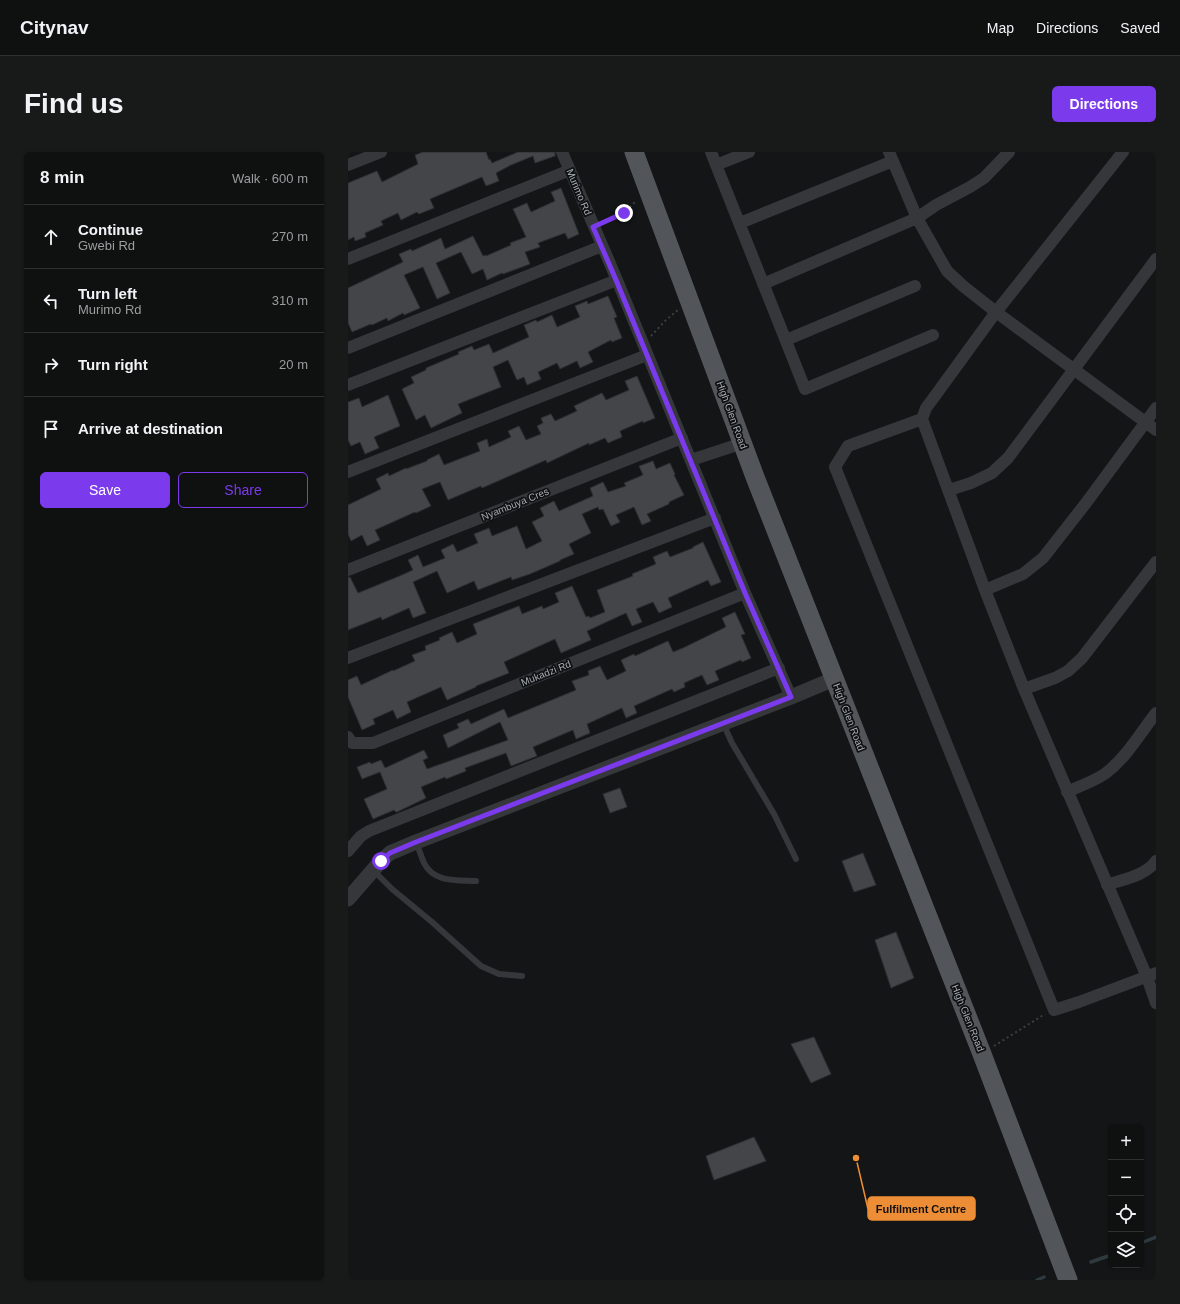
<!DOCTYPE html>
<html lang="en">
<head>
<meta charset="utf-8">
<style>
	body { margin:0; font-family:Arial,sans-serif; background:#181919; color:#f1f3f6 }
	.controls { position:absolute; right:12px; bottom:12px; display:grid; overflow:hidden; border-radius:6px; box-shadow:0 1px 3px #0004 }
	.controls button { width:36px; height:36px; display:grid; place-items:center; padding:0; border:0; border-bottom:1px solid #2f3030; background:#0f1010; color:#f1f3f6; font:20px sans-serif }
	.stop { position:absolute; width:12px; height:12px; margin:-9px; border:3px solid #7c3aed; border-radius:50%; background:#fff }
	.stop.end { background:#7c3aed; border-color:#fff; box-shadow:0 1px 4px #0008 }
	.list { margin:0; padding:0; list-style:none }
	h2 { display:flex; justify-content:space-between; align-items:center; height:52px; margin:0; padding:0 16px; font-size:17px }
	h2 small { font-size:13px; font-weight:400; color:#9b9d9f }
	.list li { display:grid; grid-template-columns:26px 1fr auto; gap:12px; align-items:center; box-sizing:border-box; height:64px; padding:0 16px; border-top:1px solid #2f3030 }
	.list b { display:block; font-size:15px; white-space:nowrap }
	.list p { margin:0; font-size:13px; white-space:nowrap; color:#9b9d9f }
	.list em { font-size:13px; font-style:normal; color:#9b9d9f }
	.actions { display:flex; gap:8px; padding:12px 16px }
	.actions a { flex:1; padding:9px 0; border:1px solid #7c3aed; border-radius:6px; text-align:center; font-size:14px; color:#7c3aed }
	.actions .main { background:#7c3aed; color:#fff }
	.icon { flex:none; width:22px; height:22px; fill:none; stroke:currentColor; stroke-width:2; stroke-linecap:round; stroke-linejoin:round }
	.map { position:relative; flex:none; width:808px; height:1128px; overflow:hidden; border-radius:6px }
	header { display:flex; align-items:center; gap:24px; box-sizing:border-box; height:56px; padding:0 20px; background:#0f1010; border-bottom:1px solid #2f3030 }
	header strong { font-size:19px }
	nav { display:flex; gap:22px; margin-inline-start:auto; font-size:14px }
	.intro { display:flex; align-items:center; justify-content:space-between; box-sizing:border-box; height:96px; padding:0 24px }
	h1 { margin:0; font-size:28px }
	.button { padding:10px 18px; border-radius:6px; background:#7c3aed; color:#fff; font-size:14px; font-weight:700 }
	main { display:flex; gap:24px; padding:0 24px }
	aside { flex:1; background:#0f1010; border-radius:6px; box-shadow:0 1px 3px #0004 }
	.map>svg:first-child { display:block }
</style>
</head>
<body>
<header>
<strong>Citynav</strong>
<nav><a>Map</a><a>Directions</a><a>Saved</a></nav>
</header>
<div class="intro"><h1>Find us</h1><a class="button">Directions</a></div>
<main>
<aside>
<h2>8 min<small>Walk · 600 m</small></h2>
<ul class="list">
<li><svg class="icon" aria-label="ahead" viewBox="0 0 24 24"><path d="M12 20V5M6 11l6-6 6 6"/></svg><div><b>Continue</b><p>Gwebi Rd</p></div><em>270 m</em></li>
<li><svg class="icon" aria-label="left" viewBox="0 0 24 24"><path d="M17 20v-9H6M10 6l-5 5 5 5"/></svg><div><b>Turn left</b><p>Murimo Rd</p></div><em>310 m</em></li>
<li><svg class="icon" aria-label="right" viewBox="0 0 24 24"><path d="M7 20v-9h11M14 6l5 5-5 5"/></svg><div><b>Turn right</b></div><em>20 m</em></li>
<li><svg class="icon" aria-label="arrive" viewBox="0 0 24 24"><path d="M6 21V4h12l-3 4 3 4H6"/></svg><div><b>Arrive at destination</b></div></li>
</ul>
<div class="actions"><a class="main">Save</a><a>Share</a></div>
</aside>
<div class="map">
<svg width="808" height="1128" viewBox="0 0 808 1128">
	<rect width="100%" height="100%" fill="#141516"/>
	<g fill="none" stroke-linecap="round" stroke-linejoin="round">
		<path stroke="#2e3a3f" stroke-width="3.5" d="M793,1091L808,1085
			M743,1110L763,1103
			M689,1128L696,1125"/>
	</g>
	<path fill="#434549" stroke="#2e2f32" d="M75,0H138L141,8L142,7L144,11L170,0H207V4L187,11L185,4L163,13L148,21L151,29L138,34L134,25L82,47L86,56L71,62L69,60L53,68L50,61L33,69L35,73L17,81L18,85L7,89L6,85L0,88V31L29,19L34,30L70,12L67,3Z
		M213,36L231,82L220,87L217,81L190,91L192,95L177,100L182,112L155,122L154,121L139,128L135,117L124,122L113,100L88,111L102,141L89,147L75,115L56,123L72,156L56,163L55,161L40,169L39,166L24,173L23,172L4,180L0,171V136L55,110L51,102L63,97L64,99L93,86L97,97L125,84L135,104L138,103V104L163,93L162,91L178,85L165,57L179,51L183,60L207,49L203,40Z
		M260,144L269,165L266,166L274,186L264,190L263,188L240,200L245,210L232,216L229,209L212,217L209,211L190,220L193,227L179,233L176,225L169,228L160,208L145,215L153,235L110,252L114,261L83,276L77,263L68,268L54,237L66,231L63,225L78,218V216L111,202L110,200L124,194L126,198L141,192L145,201L181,185L176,173L188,168L189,170L204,163L209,175L232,165L227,154L239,149L240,152Z
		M289,224L307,266L295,271V269L272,279L274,285L260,291L257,286L241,293V291L199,311L198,308L134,336L133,334L100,348L92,330L74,337L83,354L68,361L67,360L27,378L32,388L19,394L14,383L3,389L0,382V353L33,337L28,327L40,321L41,324L58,316V317L79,309V308L91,302L96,313L132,299L129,291L139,287L141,295L163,285L160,279L171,274L178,288L193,282L189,274L195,271L193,266L203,262L207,269L229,259L226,254L254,241L258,248L281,238L277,229Z
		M40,243L52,274L26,285L31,296L17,302L12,290L3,294L0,288V250L11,246L14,255Z
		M305,309L308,317L322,311L327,322L326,323L336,343L321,350V352L299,362L303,369L294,373L286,355L268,363L272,370L263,374L255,357L251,358L250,355L234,362L243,381L221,392L226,402L212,408V409L182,422L164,428L163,425L130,438L126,429L99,441L89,419L65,430L78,461L65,466L61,456L34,468L33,465L0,478V425H2L10,441L54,423L65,418L60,408L70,403L75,415L97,406L93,398L105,392L109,400L130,391L126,382L141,376L144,384L169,374L178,397L194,389L184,370L196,364L192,356L206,349L211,359L245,344L242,336L255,330L260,340L278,334L276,331L295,323L291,314Z
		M355,390L373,430L363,434L360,428L320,446L324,455L311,461L305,450L288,457L294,470L284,474L278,461L239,479L243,488L213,501L207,487L156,510L161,521L128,534V535L99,548L93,535L59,550L63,560L49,567L45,558L25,567L27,572L14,578L0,545V528L9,524L13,533L45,518V519L67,509L64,503L78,498L77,494L92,488L91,486L104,480L109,491L129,482L125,472L171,454L174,462L194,454L195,457L211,450L207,441L224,434L238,465L241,464L242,466L257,460L249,438L285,424L284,422L308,412L305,405L319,399L322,405L345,396V395Z
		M387,460L397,482L393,483L403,506L394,510L393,508L367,519L371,528L359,533L354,523L336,531L337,535L326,540L324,537L286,554L289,561L278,566L274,556L239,572L242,581L228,587L225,578L185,595L189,604L163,614L158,601L117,616L118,619L98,627L97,625L73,635L78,646L49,660H48L46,658L25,667L16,647L39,637L32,620L14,627L9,615L22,610L23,612L33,608L37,616L76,598L80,606L75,608L79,617L160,588L152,570L100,596L95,583L111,576L109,572L120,567L123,572L156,557L160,566L228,538L224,529L241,523L240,519L252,514L259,528L278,519L273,508L286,502L287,504L320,489L325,500L335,496L378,475L374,466Z
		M272,636L279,655L262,661L255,642Z
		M515,701L528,733L506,740L494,709Z
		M548,780L566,826L543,836L527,788Z
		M466,885L483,922L463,931L443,892Z
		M406,985L418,1009L366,1028L358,1004Z"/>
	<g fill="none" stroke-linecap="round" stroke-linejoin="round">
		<path stroke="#3c3f42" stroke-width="2" stroke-dasharray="2 3" stroke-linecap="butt" d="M256,70L276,61L288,49
			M303,184L318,168L330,158
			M646,894L697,862"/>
		<path stroke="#36373b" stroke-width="6" d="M375,571L384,591L426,662L448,707
			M68,690C71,697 73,704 76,711C86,731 109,728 128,729
			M25,718L44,737L84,770L133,814L151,822L174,824"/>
		<path stroke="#36373b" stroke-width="12" d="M214,0L269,128L397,441L443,545
			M363,0L457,237L585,183
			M541,0L569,66L599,119L615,134L648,160L808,278
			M775,0L648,160L584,248L578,256L574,267L637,438L676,537L799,825L808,851
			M0,13L33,0
			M368,13L401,0
			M392,71L545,9
			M0,107L222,18
			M415,132L569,66L588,53L622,35L636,26L661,0
			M438,188L567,134
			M0,196L254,94
			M0,233L269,128
			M574,267L500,294L487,315L706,858L731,850L808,821
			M343,308L395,291
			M0,320L299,203
			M601,338L623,331L644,321L660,306L808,107
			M0,418L334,286
			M637,438L675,422L695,406L738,351L808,256
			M0,506L367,366
			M676,537L707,526L720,519L734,506L808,410
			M0,585L4,591H25L397,441
			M719,640C732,634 747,629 758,621C778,606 793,580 808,561
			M0,699L13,684L21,679L431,516
			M759,733C776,727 797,724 808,709"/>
		<path stroke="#36373b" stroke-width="15" d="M0,747L33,709L42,701L68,690L443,545L486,527"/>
		<path stroke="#52555a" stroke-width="19" d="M286,0L407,325L634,902L720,1128"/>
	</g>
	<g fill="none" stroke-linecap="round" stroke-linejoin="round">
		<path stroke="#7c3aed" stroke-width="5" d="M33,709L42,701L68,690L443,545L397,441L268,128L245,75L276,61"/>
	</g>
	<g text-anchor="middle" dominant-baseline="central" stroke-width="3.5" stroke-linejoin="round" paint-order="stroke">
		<g font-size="10" fill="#a7aeb6" stroke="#0f1011">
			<text transform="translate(231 40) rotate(67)">Murimo Rd</text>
			<text transform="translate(384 263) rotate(70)">High Glen Road</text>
			<text transform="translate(167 352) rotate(-22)">Nyambuya Cres</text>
			<text transform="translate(198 521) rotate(-22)">Mukadzi Rd</text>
			<text transform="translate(501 565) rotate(69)">High Glen Road</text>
			<text transform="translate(620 866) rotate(68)">High Glen Road</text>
		</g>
	</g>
	<path fill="none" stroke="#ed8d35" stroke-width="1.5" d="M508 1006L520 1057"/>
	<circle fill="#ed8d35" stroke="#0f1011" stroke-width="1.5" cx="508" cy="1006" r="4"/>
	<rect fill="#ed8d35" stroke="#ed8d35" stroke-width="1.5" x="520" y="1045" width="107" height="23" rx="4"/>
	<g font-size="11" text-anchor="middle" font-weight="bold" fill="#111">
		<text x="573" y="1061">Fulfilment Centre</text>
	</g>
</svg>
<div class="controls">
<button>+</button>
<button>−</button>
<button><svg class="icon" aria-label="locate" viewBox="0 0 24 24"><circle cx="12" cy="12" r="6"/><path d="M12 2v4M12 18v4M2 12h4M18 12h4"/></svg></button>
<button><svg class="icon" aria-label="layers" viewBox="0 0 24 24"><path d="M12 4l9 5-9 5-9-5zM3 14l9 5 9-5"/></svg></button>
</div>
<div class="stop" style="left:33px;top:709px"></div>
<div class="stop end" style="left:276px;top:61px"></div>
</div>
</main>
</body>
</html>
